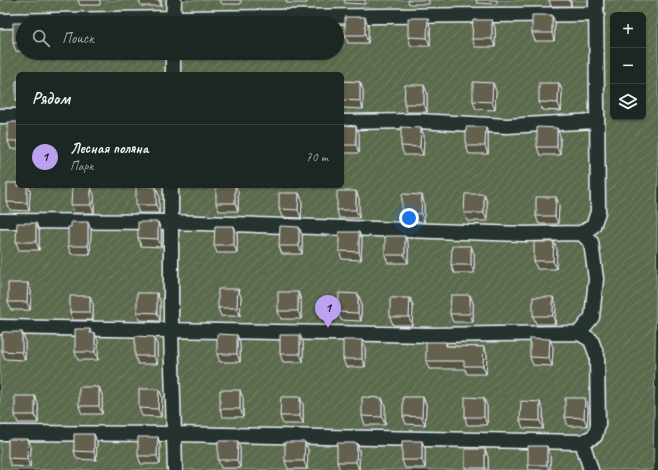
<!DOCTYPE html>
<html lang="ru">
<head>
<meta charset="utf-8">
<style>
	body { margin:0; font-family:Caveat,sans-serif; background:#252e2a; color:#f1f3f6 }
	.controls { position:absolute; right:12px; top:12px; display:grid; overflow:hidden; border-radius:6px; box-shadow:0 1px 3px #0004 }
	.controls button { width:36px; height:36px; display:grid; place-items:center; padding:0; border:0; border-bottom:1px solid #3a4340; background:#1c2622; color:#f1f3f6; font:20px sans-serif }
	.you { position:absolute; left:409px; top:218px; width:14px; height:14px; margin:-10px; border:3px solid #fff; border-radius:50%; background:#1a73e8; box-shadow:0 0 0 6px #1a73e833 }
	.badge { display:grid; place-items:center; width:26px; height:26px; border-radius:50%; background:#bca0f2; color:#111; font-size:13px; font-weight:700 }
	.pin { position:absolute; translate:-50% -33px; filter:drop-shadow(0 1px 2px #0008) }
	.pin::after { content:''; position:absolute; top:21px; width:14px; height:12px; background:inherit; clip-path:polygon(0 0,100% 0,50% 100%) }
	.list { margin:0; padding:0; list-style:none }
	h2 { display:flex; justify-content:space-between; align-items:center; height:52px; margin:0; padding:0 16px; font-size:17px }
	h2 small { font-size:13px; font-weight:400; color:#a0a5a5 }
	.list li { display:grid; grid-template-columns:26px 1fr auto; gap:12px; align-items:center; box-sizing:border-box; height:64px; padding:0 16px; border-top:1px solid #3a4340 }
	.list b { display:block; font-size:15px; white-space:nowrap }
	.list p { margin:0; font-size:13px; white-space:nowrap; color:#a0a5a5 }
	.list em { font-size:13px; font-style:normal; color:#a0a5a5 }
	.icon { flex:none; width:22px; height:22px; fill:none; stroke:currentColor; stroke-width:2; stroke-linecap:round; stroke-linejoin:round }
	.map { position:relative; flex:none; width:658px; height:470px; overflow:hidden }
	.search { position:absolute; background:#1c2622; box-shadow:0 1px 3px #0004; left:16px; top:16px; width:328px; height:44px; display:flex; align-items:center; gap:10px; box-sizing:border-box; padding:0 14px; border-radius:22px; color:#a0a5a5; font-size:15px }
	.panel { position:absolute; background:#1c2622; box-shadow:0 1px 3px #0004; left:16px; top:72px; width:328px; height:116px; border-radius:6px }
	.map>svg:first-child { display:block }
</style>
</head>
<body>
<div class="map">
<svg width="658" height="470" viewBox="0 0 658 470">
	<defs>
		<pattern id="garden-furrows" width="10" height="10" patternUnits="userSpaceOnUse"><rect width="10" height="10" fill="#5c6b4d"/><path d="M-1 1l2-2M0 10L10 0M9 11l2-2" fill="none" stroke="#738167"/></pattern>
	</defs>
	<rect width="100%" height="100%" fill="#26332d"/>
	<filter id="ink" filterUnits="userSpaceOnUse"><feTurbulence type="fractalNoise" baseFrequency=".025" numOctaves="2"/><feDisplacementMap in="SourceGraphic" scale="8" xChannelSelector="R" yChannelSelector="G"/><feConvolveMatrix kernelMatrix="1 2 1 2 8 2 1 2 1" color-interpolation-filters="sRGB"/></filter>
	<g filter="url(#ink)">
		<path fill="url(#garden-furrows)" stroke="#a2aea2" fill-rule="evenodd" d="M0,0H658V171L653,470H0ZM613,15H643V117H613ZM23,23H337V53H23ZM18,74H342V186H18Z"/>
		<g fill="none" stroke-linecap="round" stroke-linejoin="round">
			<g stroke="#e8f1f8" stroke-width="17">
				<path id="street" d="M0,21L173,18L597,14
					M173,23L174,0
					M173,74V53
					M0,116H18
					M342,122L418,121L507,126L596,121
					M171,186V330L175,470
					M0,221L171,222L524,234L581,233L593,226L598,212L596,0
					M0,327L432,335L579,333L591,340L597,356L598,425L595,436L582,442L174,434L0,433
					M579,333L592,317L596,279L591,242L581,233
					M582,442L591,470"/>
			</g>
			<use href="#street" stroke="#26332d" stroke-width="14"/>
		</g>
		<path fill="#575343" stroke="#e8f1f8" d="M78,0H100V5H80Z
			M139,0H161V6H141Z
			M220,0H241V4H222Z
			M286,0H307V3H287Z
			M344,0H365V4L345,3Z
			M408,0H429V4H409Z
			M476,0H497V4L477,3Z
			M549,0H571V6H551Z
			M552,15L555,23L554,41H535L532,33Z
			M492,20L495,28V47H475L472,39Z
			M23,23V51H16L13,43Z
			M368,25V43H348L345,35Z
			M430,27V46H411L408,37Z
			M18,81V105L16,100Z
			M342,81L360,82L363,90V109L343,108L342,106Z
			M493,83L496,91L495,110L476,109L473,101Z
			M559,83L562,91L561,111L542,110L539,102Z
			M424,85L427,93V112H407L404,104Z
			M18,122V149H11L8,141Z
			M342,125L356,126L359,134V153H342Z
			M486,127L488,135V154H469L466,146Z
			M421,128L424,136L423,155H404L401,146Z
			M557,128L560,136V155H540L537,147Z
			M18,186H28L30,191L29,211L10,210L7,202Z
			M356,191L359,199V218H339L337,210Z
			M238,192V211H219L216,203Z
			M299,193L302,201L301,218L282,217L279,209Z
			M484,194L487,202V221H467L464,213Z
			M94,195V213H74L71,205Z
			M159,195V213H139L136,205Z
			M422,195L424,203V222L405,221L402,213Z
			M556,197L559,205L558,224H539L536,216Z
			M158,222L161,230V247L141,246L138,238Z
			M36,223L39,231V250H19L16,242Z
			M234,226L237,234V253H217L214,245Z
			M299,227L302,235V254H282L279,246Z
			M91,230L90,254H71L68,246Z
			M359,232L362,240L361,260L342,259L339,251Z
			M405,236L408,244V263H388L385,255Z
			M471,246L474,254V273H454L451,265Z
			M557,250L556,269H537L534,261Z
			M238,289L241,297L240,316H221L218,308Z
			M31,291L30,310H11L8,302Z
			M298,292L301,300V319H281L278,311Z
			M157,293L160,301V321L140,320L137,312Z
			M358,294L361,302V321L341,320L338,312Z
			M470,295L473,303V322H453L450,314Z
			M553,297L556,305L555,324H536L533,316Z
			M410,298L413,306L412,325H393L390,317Z
			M93,304V320H73L70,312Z
			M90,329L91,333L98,341V360H78L75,352Z
			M22,332L25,340V360L5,359L2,351Z
			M237,335L240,343V362H220L217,354Z
			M300,335L303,343V362H283L280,354Z
			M154,337L157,345V364H138L135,356Z
			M362,340L365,348V367H346L343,359Z
			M446,342L447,346L484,347L487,355L486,374H467L465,369H429L426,361Z
			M553,347L552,366L533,365L530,357Z
			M99,387L102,395V414H82L79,406Z
			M159,389L162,397L161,417L142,416L139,408Z
			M35,396L38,404V423H18L15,415Z
			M300,397L303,405V424H283L280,416Z
			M423,397L426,405L425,425L406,424L403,416Z
			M243,398V417H223L220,409Z
			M382,398L385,406V425H365L362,416Z
			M585,398L588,407L587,426H568L565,417Z
			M487,406V425H467L465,417Z
			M543,410V429L523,428L520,420Z
			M94,434L97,442L96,460L77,459L74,451Z
			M158,437L160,445V464H141L138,456Z
			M422,441L425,449V468H405L402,460Z
			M305,442L308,450L307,469H288L285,461Z
			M357,443L359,451V470H340L337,462Z
			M31,447L30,467L11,466L8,458Z
			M240,449V468H221L218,460Z
			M485,449L488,457V470H466L465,468Z
			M550,454V470H529L528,465Z"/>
		<path fill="#474437" stroke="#e8f1f8" d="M159,0H161V6Z
			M569,0H571V6Z
			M552,15L555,23L554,41L552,33Z
			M365,17L368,25V43L365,35Z
			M428,18L430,27V46L427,38Z
			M492,20L495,28V47L492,39Z
			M360,82L363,90V109L360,101Z
			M493,83L496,91L495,110L492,102Z
			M559,83L562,91L561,111L558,103Z
			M424,85L427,93V112L424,104Z
			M356,126L359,134V153L356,145Z
			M486,127L488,135V154L485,146Z
			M421,128L424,136L423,155L420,147Z
			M557,128L560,136V155L557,147Z
			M27,186H28L30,191L29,211L27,203Z
			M235,186H236L238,192V211L235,203Z
			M91,187L94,195V213L91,205Z
			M156,187L159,195V213L156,205Z
			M356,191L359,199V218L356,210Z
			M299,193L302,201L301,218L298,210Z
			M484,194L487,202V221L484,213Z
			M422,195L424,203V222L421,214Z
			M556,197L559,205L558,224L555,216Z
			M88,222L91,230L90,254L88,246Z
			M158,222L161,230V247L158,239Z
			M36,223L39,231V250L36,242Z
			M234,226L237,234V253L234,245Z
			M299,227L302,235V254L299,246Z
			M359,232L362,240L361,260L359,252Z
			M405,236L408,244V263L405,255Z
			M554,242L557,250L556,269L553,261Z
			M471,246L474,254V273L471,265Z
			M28,283L31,291L30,310L27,302Z
			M238,289L241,297L240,316L237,308Z
			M298,292L301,300V319L298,311Z
			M157,293L160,301V321L157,313Z
			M358,294L361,302V321L358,313Z
			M470,295L473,303V322L470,314Z
			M90,296L93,304V320L90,312Z
			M553,297L556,305L555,324L553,316Z
			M410,298L413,306L412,325L409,317Z
			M22,332L25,340V360L22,352Z
			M95,333L98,341V360L95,352Z
			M237,335L240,343V362L237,354Z
			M300,335L303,343V362L300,354Z
			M154,337L157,345V364L154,356Z
			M550,339L553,347L552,366L549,358Z
			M362,340L365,348V367L362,359Z
			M484,347L487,355L486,374L483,366Z
			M99,387L102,395V414L99,406Z
			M159,389L162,397L161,417L158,409Z
			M240,390L243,398V417L240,409Z
			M35,396L38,404V423L35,415Z
			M300,397L303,405V424L300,416Z
			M423,397L426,405L425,425L422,417Z
			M382,398L385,406V425L382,417Z
			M484,398L487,406V425L484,417Z
			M585,398L588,407L587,426L584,418Z
			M540,402L543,410V429L540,421Z
			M94,434L97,442L96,460L94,452Z
			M158,437L160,445V464L157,456Z
			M28,439L31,447L30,467L27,459Z
			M238,441L240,449V468L237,460Z
			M422,441L425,449V468L422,460Z
			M305,442L308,450L307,469L304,461Z
			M357,443L359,451V470L356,462Z
			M547,446L550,454V470H549L547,465Z
			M485,449L488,457V470H485Z"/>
		<path fill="#65614e" stroke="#e8f1f8" d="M532,15H552V33H532Z
			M345,17H365V35H345Z
			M219,18H239V23H219Z
			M408,18H428L427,38L408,37Z
			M473,20H492V39H472Z
			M79,22H98V23H79Z
			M136,22H155V23H136Z
			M13,23H23V43H13Z
			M16,81H18V100H16Z
			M342,81L360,82V101L342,100Z
			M473,82L493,83L492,102L473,101Z
			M539,83H559L558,103L539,102Z
			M405,85H424V104H404Z
			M8,122H18V141H8Z
			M342,125L356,126V145H342Z
			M401,127L421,128L420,147L401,146Z
			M466,127H486L485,146H466Z
			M537,127L557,128V147H537Z
			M7,183H18V186H27V203L7,202Z
			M136,186L156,187V205H136Z
			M216,186H235V203H216Z
			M72,187H91V205H71Z
			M337,191H356V210H337Z
			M279,193H299L298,210L279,209Z
			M402,194L422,195L421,214L402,213Z
			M465,194H484V213H464Z
			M536,197H556L555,216H536Z
			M71,222H88V246H68V227H71Z
			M138,222H158V239L138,238Z
			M17,223H36V242H16Z
			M215,226H234V245H214Z
			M280,226L299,227V246H279Z
			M339,232H359V252L339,251Z
			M385,236H405V255H385Z
			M534,242H554L553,261H534Z
			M452,246H471V265H451Z
			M8,283H28L27,302H8Z
			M218,289H238L237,308H218Z
			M278,292H298V311H278Z
			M137,293H157V313L137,312Z
			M339,293L358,294V313L338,312Z
			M451,295H470V314H450Z
			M70,296H90V312H70Z
			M533,297H553V316H533Z
			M390,298H410L409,317H390Z
			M75,329H90V333H95V352H75Z
			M2,332H22V352L2,351Z
			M217,334L237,335V354H217Z
			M280,335H300V354H280Z
			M135,336L154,337V356H135Z
			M530,338L550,339L549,358L530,357Z
			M343,340H362V359H343Z
			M426,342H446V346L484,347L483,366H464V361H426Z
			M79,387H99V406H79Z
			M139,389H159L158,409L139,408Z
			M220,390H240V409H220Z
			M15,396H35V415H15Z
			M281,397H300V416H280Z
			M362,397L382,398V417L362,416Z
			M403,397H423L422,417L403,416Z
			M465,397L484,398V417H465Z
			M565,398H585L584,418L565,417Z
			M521,401L540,402V421L520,420Z
			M74,434H94V452L74,451Z
			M138,437H158L157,456H138Z
			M8,439H28L27,459L8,458Z
			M218,441H238L237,460H218Z
			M402,441H422V460H402Z
			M285,442H305L304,461H285Z
			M337,443H357L356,462H337Z
			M528,446H547V465H528Z
			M465,449H485V468H465Z"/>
	</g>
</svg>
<div class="controls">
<button>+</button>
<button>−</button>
<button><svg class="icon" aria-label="layers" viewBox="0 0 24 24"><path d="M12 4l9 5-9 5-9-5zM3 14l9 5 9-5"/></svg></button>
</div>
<div class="you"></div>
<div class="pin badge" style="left:328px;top:328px">1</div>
<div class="search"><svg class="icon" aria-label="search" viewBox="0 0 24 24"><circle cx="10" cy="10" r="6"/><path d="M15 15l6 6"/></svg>Поиск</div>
<section class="panel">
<h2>Рядом<small></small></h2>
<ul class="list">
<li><span class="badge">1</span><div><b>Лесная поляна</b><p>Парк</p></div><em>70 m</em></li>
</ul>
</section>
</div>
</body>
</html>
